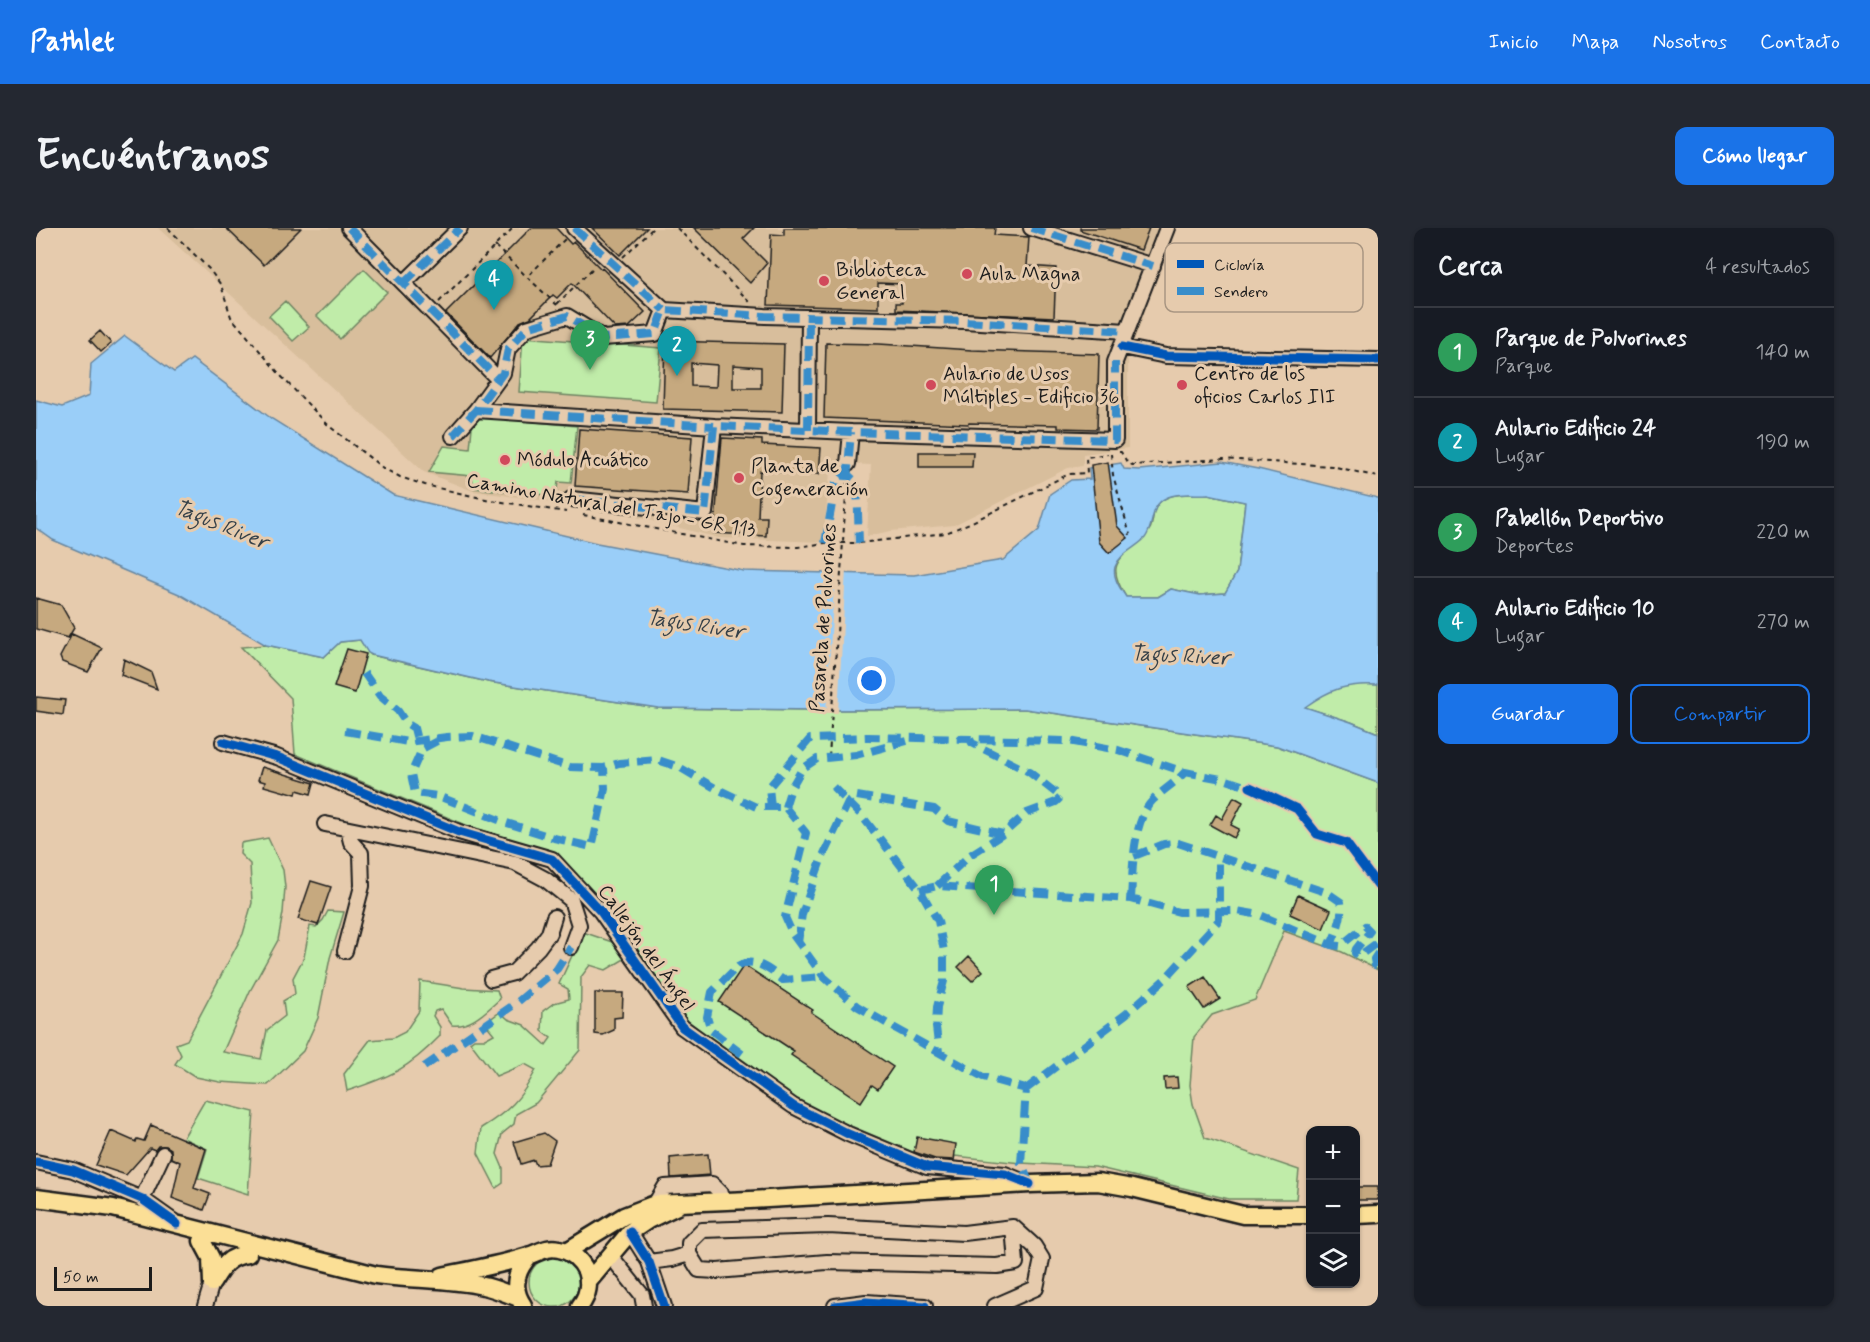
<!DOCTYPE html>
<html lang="es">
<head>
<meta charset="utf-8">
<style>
	body { margin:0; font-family:Mynerve,sans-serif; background:#242831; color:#f1f3f6 }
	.controls { position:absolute; right:18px; bottom:18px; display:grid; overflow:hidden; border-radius:12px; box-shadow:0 2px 4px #0004 }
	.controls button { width:54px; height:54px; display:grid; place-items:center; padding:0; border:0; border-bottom:2px solid #363941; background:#171b24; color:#f1f3f6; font:30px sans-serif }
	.scale { position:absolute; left:18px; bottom:15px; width:98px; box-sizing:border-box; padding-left:6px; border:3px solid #1c1c1c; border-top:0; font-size:16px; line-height:21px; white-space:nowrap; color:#1c1c1c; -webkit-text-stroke:4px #e6cbad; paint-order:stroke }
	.you { position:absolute; left:836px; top:453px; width:21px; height:21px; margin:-15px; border:4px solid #fff; border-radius:50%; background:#1a73e8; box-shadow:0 0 0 9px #1a73e833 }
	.badge { display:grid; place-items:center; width:39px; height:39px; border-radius:50%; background:#1a73e8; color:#fff; font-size:20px; font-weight:700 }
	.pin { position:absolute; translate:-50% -50px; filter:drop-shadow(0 2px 3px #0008) }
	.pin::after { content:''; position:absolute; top:32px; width:21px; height:18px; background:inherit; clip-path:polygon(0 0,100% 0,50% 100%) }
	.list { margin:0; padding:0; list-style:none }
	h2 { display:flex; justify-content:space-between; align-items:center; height:78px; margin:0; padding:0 24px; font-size:26px }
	h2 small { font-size:20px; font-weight:400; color:#9ea1a6 }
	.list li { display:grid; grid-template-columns:39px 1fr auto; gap:18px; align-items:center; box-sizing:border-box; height:90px; padding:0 24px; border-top:2px solid #363941 }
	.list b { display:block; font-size:22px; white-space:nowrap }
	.list p { margin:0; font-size:20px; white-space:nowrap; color:#9ea1a6 }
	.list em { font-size:20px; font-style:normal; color:#9ea1a6 }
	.actions { display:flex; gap:12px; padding:18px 24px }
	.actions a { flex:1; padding:14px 0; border:2px solid #1a73e8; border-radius:12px; text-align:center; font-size:21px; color:#1a73e8 }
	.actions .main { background:#1a73e8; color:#fff }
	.icon { flex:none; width:33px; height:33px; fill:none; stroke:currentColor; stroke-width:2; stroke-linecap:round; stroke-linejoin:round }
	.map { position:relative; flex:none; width:1342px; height:1078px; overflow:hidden; border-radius:12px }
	header { display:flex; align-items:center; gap:36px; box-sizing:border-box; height:84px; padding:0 30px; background:#1a73e8; color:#fff }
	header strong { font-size:28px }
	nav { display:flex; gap:33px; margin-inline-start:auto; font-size:21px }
	.intro { display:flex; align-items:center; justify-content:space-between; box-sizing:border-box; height:144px; padding:0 36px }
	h1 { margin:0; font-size:42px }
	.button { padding:15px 27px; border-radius:12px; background:#1a73e8; color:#fff; font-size:21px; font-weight:700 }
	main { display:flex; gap:36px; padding:0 36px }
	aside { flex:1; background:#171b24; border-radius:12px; box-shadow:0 2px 4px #0004 }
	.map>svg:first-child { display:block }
</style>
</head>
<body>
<header>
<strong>Pathlet</strong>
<nav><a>Inicio</a><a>Mapa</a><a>Nosotros</a><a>Contacto</a></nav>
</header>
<div class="intro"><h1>Encuéntranos</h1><a class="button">Cómo llegar</a></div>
<main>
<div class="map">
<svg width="1342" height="1078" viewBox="0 0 1342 1078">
	<rect width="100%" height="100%" fill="#e6cbad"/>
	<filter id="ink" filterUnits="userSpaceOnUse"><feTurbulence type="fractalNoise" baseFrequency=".0167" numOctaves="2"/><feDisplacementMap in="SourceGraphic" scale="12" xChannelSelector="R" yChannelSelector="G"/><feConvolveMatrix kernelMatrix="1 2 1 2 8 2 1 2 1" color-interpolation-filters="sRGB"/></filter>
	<g filter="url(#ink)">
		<path fill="#d8be9c" d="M122,0H1123V2L1136,6L1092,130V220L1047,226V238L1032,240L918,297L855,303L831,308L835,237L795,235L787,314L683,310L569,281L437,263L388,244Z"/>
		<path fill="#c0eca9" stroke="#6e8462" stroke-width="1.5" d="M328,41L351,64L304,111L281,88Z
			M249,73L273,99L257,113L233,88Z
			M487,109L625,120L620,174L483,164Z
			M437,188L541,198L535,255L522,254L520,268L438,260L436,248L393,244L408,218L434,221Z
			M1172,266L1209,274L1201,344L1189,365L1164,367L1135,361L1122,369H1090C1071,338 1080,334 1104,311C1106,308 1112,305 1114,301C1119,292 1114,277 1130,270C1142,264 1159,267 1172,266Z
			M324,412L335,427L452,454L622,480L781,482L989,481L1241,518L1342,555V742L1306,724L1248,703L1219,772L1176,787L1158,809L1154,857L1157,876L1169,910L1263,942L1260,971H1193L1059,939L985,935L919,928L918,932H906L884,927L755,873L642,785L563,671L518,625L430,597L259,526L255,470L205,419L230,417L288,429L304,414Z
			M1319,455L1342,457V505L1315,494L1268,479L1288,465Z
			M232,610L247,642L249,659L247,685L242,712L214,763L187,824L225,831L231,802L249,788L247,773L259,766L257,750L268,729L274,698L280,699L287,692L292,683L308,684L294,730L282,790L267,823L232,857L184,854L160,849L139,836L145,827L140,816L151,812L207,706L216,675L214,636L204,626L205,615Z
			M547,704L576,714L590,730L570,742L554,737L545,749L544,822L500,875L480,886L478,896L466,906L461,926L467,940V955L460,960L442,925L445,900C473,883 485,871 500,842L489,836L460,848L434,814L438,811H449L458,806L449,795L464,784L472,791L488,797L510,817L515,810L506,803L507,783L518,775L533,771L532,761L523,756Z
			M384,753L428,760L461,762L464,771C451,782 435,800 416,797L405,781L399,783L397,788L404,799V808C372,841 354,849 311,863L308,846L334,812L357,810L369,804L383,783Z
			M169,872L218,884L212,966L162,950L171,921L147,910Z
			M493 1054a25 25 0 1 1 50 0a25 25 0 1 1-50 0Z"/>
		<path fill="#9acef8" stroke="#6887a0" stroke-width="1.5" fill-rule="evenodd" d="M89,108L138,144L156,131L236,191L357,267L561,315L708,343L878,347L967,332L1003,302L1014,266L1035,252L1054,251L1053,240L1085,235L1088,241L1103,242L1186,234L1222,241L1342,270V457C1311,455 1294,461 1269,479L1315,494L1342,505V555L1241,518L989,481L781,482L622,480L452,454L336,427L332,425L324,412L304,414L288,429L230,417L143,366L17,312L0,300V172L26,179L53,168L55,136ZM1172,266L1209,274L1201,344L1189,365L1164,367L1135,361L1122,369H1090C1085,361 1076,350 1079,339C1084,325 1100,320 1109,310C1119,297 1113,278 1130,270C1142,264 1159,267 1172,266Z"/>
		<path fill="#e6cbad" d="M799,342H810L802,485H790Z"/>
		<path fill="#c6a97f" stroke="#1c1c1c" stroke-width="1.5" fill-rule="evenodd" d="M190,0H265L228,37Z
			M495,0H520L535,16L538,14L565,41L566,40L609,84L593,99L579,100L536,55L521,70L517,67L494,90L484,94L454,130L410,85Z
			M556,0H611L584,27Z
			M658,0H718L707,11L731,35L714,55Z
			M748,0H959L958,7L993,9L991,38L1020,40L1018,89L860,82V75H866V56L842,55V80L732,77L735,6L748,7Z
			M1044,0H1113L1105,22L1044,2Z
			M64,103L75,115L65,124L54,112Z
			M629,113L748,116L746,184L627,181ZM655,135L681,137L680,159L655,158ZM697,137L725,139V160H697Z
			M790,115L843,116L936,122L1063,126L1061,201L1022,200V197L933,195L932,196L788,190Z
			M543,201L656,209L652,266L539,258Z
			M686,210L726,212V217L785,220L783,246L724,243L722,289H731L730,308L678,305Z
			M883,224H937L936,239H883Z
			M1072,234L1081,298L1092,310L1073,325L1063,314L1055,237Z
			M0,370L25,377L38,400L32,410L0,401Z
			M36,406L66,420L52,444L26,434L24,429Z
			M311,421L330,426L319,465L298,459Z
			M88,431L115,444L121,461L85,447Z
			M0,469L29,472L27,487L0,483Z
			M226,539L278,555L275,566L261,562L260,566L250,563L249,564L228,558L229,554L222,552Z
			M1198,569L1207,574L1195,597L1203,601L1198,610L1174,597L1180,587L1186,591Z
			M275,653L295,659L282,697L262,691Z
			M1262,667L1295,682L1287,701L1254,686Z
			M933,728L947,743L936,753L922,739Z
			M708,737L777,782L775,784L857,839L842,861L836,857L825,874L755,827L758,823L683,774Z
			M1169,749L1184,771L1168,781L1153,759Z
			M559,765H587L586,789L578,790V802L567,807L559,806Z
			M1141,849L1142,860L1129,861L1128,850Z
			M115,897L170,921L158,960L174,966L168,982L136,970L144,934L135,930V921L130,918H122L119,922L114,920L90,947L60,937L75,903L100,914L101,911L108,913Z
			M508,905L519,913L511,936L500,937L498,932L485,936L478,914Z
			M881,909L920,916L918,932L899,931L878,924Z
			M672,926L674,947L635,950L634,930Z
			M1320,959H1342V972H1320Z"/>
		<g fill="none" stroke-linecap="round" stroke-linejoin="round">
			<g stroke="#1c1c1c" stroke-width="18">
				<path id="minor" d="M313,0L462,151
					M538,0L628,82
					M995,0L1117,38
					M368,55L424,0
					M1086,119L1130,128L1342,132
					M440,182L678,198
					M772,202L773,89
					M417,208L440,182L467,145L472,121L491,100L531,88L567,110L619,106L628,82L729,88L928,93L1091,103
					M812,236L815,204
					M535,271L669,285L678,198L815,204L1079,212V134L1131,0
					M187,514L241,529L423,604L516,631L565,684L646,799L757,878L812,906L891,939L969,946L991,955
					M289,596L479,635L509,651L535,672L543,697L535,719
					M309,723L326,658L325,625L315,614L312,602
					M455,751L477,745L502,720L513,705L518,689
					M0,934L37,942L106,971L137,993
					M106,971L127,926
					M619,976L629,959L676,956L685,965V973
					M594,1004L613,1034L628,1078
					M653,1026L663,1042L681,1043L791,1034L961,1038L980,1035L977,999
					M574,1027L606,1067L608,1078
					M613,1034L636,1031L653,1026V1015L666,1002L792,998L928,1005L977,999L998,1018L1006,1031L1000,1060L959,1078
					M169,1078L176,1055
					M799,1078L830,1074L889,1078"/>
			</g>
			<g stroke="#1c1c1c" stroke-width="21">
				<path id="major" d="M0,970L77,980L340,1047C375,1052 412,1050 447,1058C459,1060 471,1066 483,1070
					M1320,987L1342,986
					M166,1013L175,1030L176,1055
					M531,1023L588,988L619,976L714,972L994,956L1062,954L1096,960L1207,987H1274
					M406,1048C435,1042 464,1037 492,1028C503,1025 510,1018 523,1021C535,1023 545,1032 550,1043C554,1055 552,1068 544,1078
					M552,1054L594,1004L612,992L641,978
					M176,1055C186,1039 192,1028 212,1026
					M487,1077C475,1060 480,1042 494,1027"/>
			</g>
			<path stroke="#1c1c1c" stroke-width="2" stroke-dasharray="4.5 4.5" stroke-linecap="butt" d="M132,0L173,41L185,57L195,89L246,149L293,198L347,240L364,249L389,257L454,272L530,284
				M641,0L714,74
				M459,18L491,49
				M587,29L617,0
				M403,74L477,0
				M521,76L559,38
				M521,77L491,49L530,10
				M1083,224H1085L1091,234L1096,237L1187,231L1296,238L1342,249
				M1075,226L1077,247L1094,307
				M547,287L708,318L762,319L789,315H823L910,305L936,294L1033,246L1051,245L1050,229L1072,226"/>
			<use href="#minor" stroke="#e6cbad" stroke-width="14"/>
			<use href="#major" stroke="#fbdf96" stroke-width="16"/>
			<path stroke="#1c1c1c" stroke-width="2" stroke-dasharray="4.5 4.5" stroke-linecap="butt" d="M793,529L811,252"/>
			<path stroke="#388dca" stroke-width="8" stroke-dasharray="15 8" stroke-linecap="butt" d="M313,0L462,151
				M538,0L628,82
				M995,0L1117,38
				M368,55L424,0
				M440,182L678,198
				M772,202L773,89
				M417,208L440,182L467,145L472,121L491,100L531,88L567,110L619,106L628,82L729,88L928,93L1091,103
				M811,252L815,204
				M535,271L669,285L678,198L815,204L1079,212V134
				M789,315L800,254L805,248L811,246L821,255L823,315
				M328,445L344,468L362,483L370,495L378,500L381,512
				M309,503L372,514L411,509L437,508L534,539L568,540L583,535L622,532L643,539L679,560L720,579H749L770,605L749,689L757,707L788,749L821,778L857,799L947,849L990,861L985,935L994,956
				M401,513L386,521L375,546L379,565L402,568L468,594L518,610L556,619L569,561L568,540
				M797,559L826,588L884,662L902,693L908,723V753L901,779L900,799L903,824
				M735,579L733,559L774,511L832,509L1033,513L1082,522L1149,544L1191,552L1218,561
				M749,579L755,560L766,541L781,531L820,527L871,513
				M1098,628L1128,616L1142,615L1292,665L1305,674C1307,690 1301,702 1295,717
				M901,658L934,627L967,606L991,585L1020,574L1025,569L993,544L936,515L934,511
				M884,662L901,658L1095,671L1143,684L1201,683L1224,687L1295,717L1304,718L1329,698L1334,703L1320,721L1319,725L1323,728L1342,714
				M1095,671C1097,642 1096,593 1117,572C1127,562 1139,555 1149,544
				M762,715L766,686L785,632L812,575L821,568L898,581L912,593L967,606
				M1342,725L1338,731L1339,737L1342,738
				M706,826L675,802L671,789L676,764L702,738C718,728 734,742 747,752L788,749
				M388,839L479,776L521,741L535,719
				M990,861L1090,786L1129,751L1183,692V629"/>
			<g stroke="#e6cbad" stroke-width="13">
				<path id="cycleway" d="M1086,119L1130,128L1342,132
					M187,514L241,529L423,604L516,631L565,684L646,799L757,878L812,906L891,939L969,946L994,956
					M1214,559L1261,581L1281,606L1310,615L1342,658
					M0,934L37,942L106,971L141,996
					M594,1004L613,1034L628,1078
					M799,1078L830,1074L889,1078"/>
			</g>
			<use href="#cycleway" stroke="#0057b8" stroke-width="9"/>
		</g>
	</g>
	<g fill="#d1495b" stroke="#e6cbad" stroke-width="2">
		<circle cx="931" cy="46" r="6"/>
		<circle cx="788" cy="53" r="6"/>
		<circle cx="895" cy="157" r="6"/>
		<circle cx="1146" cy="157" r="6"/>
		<circle cx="469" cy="232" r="6"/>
		<circle cx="703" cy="250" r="6"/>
	</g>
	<g text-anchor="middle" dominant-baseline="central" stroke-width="6" stroke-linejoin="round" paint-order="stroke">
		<g font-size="20" fill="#1c1c1c" stroke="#e6cbad" text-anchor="start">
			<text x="800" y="42">Biblioteca<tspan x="800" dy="23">General</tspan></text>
			<text x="943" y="46">Aula Magna</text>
			<text x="907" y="146">Aulario de Usos<tspan x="907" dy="23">Múltiples - Edificio 36</tspan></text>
			<text x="1158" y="146">Centro de los<tspan x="1158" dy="23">oficios Carlos III</tspan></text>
			<text x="481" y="232">Módulo Acuático</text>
			<text x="715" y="238">Planta de<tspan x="715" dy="23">Cogeneración</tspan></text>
		</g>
		<g font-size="20" fill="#1c1c1c" stroke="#e6cbad">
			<text transform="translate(575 278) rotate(10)">Camino Natural del Tajo - GR 113</text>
			<text transform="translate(788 390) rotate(-86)">Pasarela de Polvorines</text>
			<text transform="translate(610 720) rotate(54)">Callejón del Ángel</text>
		</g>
		<g font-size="21" font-style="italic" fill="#354048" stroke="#e6cbad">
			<text transform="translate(185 297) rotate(22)">Tagus River</text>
			<text transform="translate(659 397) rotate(9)">Tagus River</text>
			<text transform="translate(1144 428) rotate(3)">Tagus River</text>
		</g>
	</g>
	<rect x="1129" y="15" width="198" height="69" rx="9" fill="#e6cbad" stroke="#a99682" stroke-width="1.5"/>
	<rect x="1141" y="32" width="27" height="8" fill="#0057b8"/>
	<rect x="1141" y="59" width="27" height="8" fill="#388dca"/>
	<g font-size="16" fill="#1c1c1c">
		<text x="1178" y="42">Ciclovía</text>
		<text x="1178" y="69">Sendero</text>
	</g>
</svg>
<div class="controls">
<button>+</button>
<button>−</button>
<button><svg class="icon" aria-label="layers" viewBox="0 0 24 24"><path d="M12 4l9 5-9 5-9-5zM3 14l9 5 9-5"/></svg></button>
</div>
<div class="scale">50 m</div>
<div class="you"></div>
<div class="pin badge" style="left:958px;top:687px;background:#2e9e5b">1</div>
<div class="pin badge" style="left:641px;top:148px;background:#0f9aa8">2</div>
<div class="pin badge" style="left:554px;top:142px;background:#2e9e5b">3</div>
<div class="pin badge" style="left:458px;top:82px;background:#0f9aa8">4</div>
</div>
<aside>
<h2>Cerca<small>4 resultados</small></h2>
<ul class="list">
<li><span class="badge" style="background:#2e9e5b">1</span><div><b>Parque de Polvorines</b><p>Parque</p></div><em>140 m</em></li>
<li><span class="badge" style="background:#0f9aa8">2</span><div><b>Aulario Edificio 24</b><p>Lugar</p></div><em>190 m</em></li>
<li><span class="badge" style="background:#2e9e5b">3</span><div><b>Pabellón Deportivo</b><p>Deportes</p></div><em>220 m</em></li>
<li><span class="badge" style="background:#0f9aa8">4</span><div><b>Aulario Edificio 10</b><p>Lugar</p></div><em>270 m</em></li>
</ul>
<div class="actions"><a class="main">Guardar</a><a>Compartir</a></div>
</aside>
</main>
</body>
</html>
